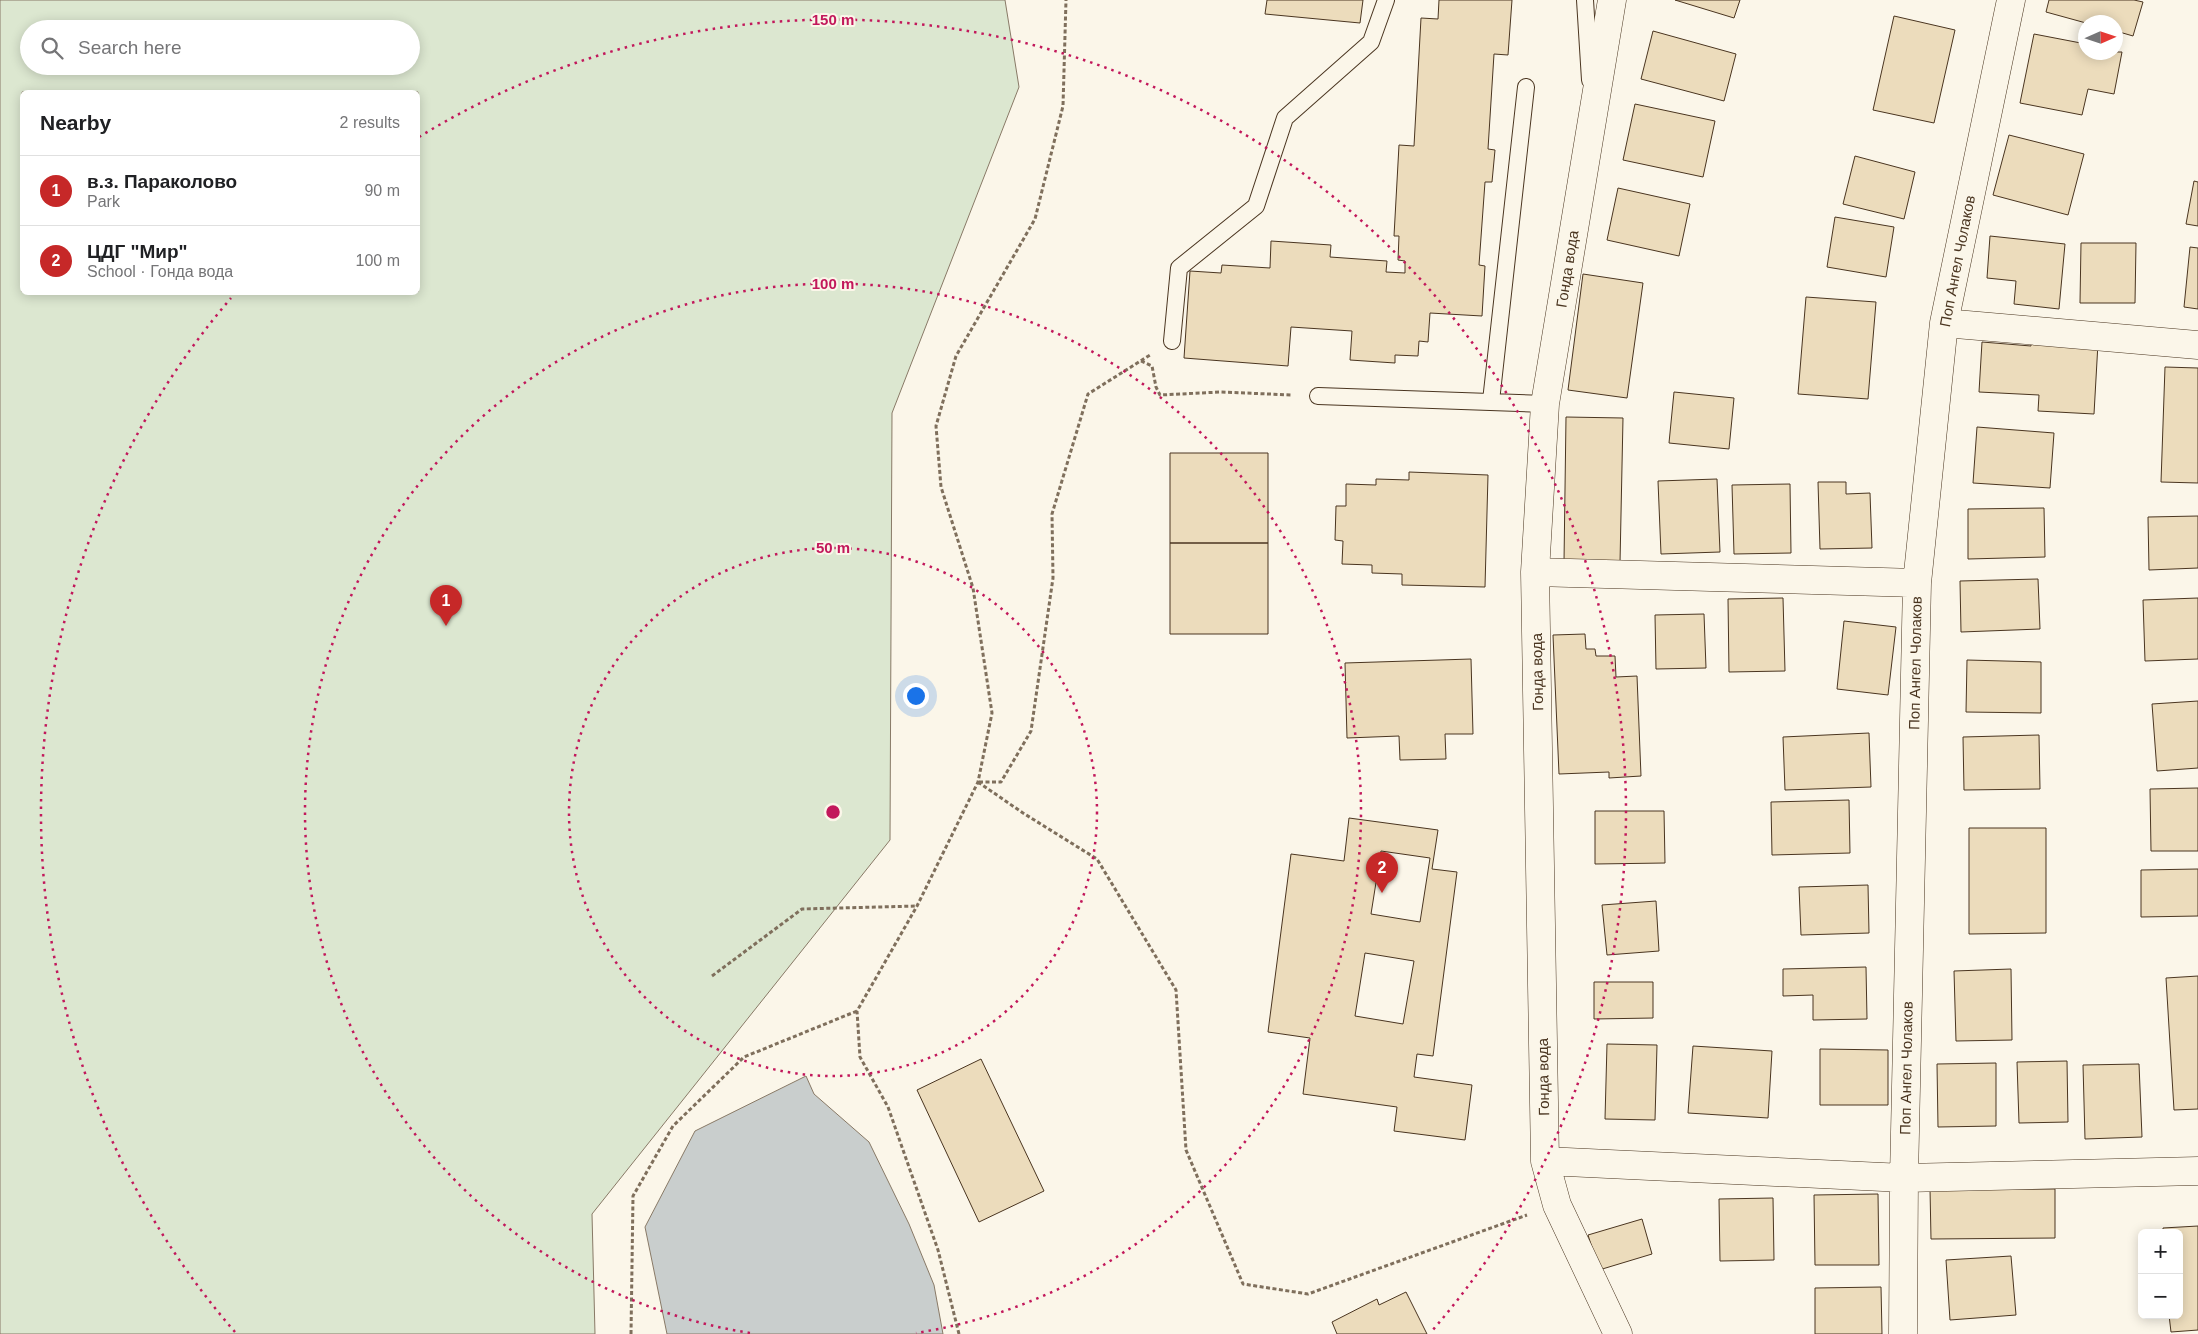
<!DOCTYPE html>
<html lang="en">
<head>
<meta charset="utf-8">
<style>
	body { margin:0; font-family:Helvetica,sans-serif; background:#f6f6f6; color:#202124 }
	.controls { position:absolute; right:15px; bottom:15px; display:grid; overflow:hidden; border-radius:8px; box-shadow:0 2px 12px #0003 }
	.controls button { width:45px; height:45px; display:grid; place-items:center; padding:0; border:0; border-bottom:1px solid #e0e0e0; background:#fff; color:#202124; font:25px sans-serif }
	.compass { position:absolute; left:2078px; top:15px; width:45px; height:45px; border-radius:50%; background:#fff; box-shadow:0 2px 12px #0003; rotate:87deg }
	.you { position:absolute; left:915px; top:695px; width:18px; height:18px; margin:-12px; border:4px solid #fff; border-radius:50%; background:#1a73e8; box-shadow:0 0 0 8px #1a73e833 }
	.badge { display:grid; place-items:center; width:32px; height:32px; border-radius:50%; background:#c62828; color:#fff; font-size:16px; font-weight:700 }
	.pin { position:absolute; translate:-50% -41px; filter:drop-shadow(0 1px 2px #0008) }
	.pin::after { content:''; position:absolute; top:26px; width:18px; height:15px; background:inherit; clip-path:polygon(0 0,100% 0,50% 100%) }
	.list { margin:0; padding:0; list-style:none }
	h2 { display:flex; justify-content:space-between; align-items:center; height:65px; margin:0; padding:0 20px; font-size:21px }
	h2 small { font-size:16px; font-weight:400; color:#757577 }
	.list li { display:grid; grid-template-columns:32px 1fr auto; gap:15px; align-items:center; box-sizing:border-box; height:70px; padding:0 20px; border-top:1px solid #e0e0e0 }
	.list b { display:block; font-size:19px; white-space:nowrap }
	.list p { margin:0; font-size:16px; white-space:nowrap; color:#757577 }
	.list em { font-size:16px; font-style:normal; color:#757577 }
	.icon { flex:none; width:28px; height:28px; fill:none; stroke:currentColor; stroke-width:2; stroke-linecap:round; stroke-linejoin:round }
	.map { position:relative; flex:none; width:2198px; height:1334px; overflow:hidden }
	.search { position:absolute; background:#fff; box-shadow:0 2px 12px #0003; left:20px; top:20px; width:400px; height:55px; display:flex; align-items:center; gap:12px; box-sizing:border-box; padding:0 18px; border-radius:28px; color:#757577; font-size:19px }
	.panel { position:absolute; background:#fff; box-shadow:0 2px 12px #0003; left:20px; top:90px; width:400px; height:205px; border-radius:8px }
	.map>svg:first-child { display:block }
</style>
</head>
<body>
<div class="map">
<svg width="2198" height="1334" viewBox="0 0 2198 1334">
	<rect width="100%" height="100%" fill="#fbf6e9"/>
	<path fill="#dce7d0" stroke="#887966" fill-rule="evenodd" d="M0,0H1005L1019,87L892,413L890,840L592,1214L595,1334H0ZM29,29H411V66H29ZM22,92H418V292H22Z"/>
	<path fill="#c9cecd" stroke="#887966" d="M806,1076L814,1094L869,1142L909,1224L934,1285L943,1334H667L645,1227L695,1131Z"/>
	<path fill="#ecdcbc" stroke="#4a3520" fill-rule="evenodd" d="M1267,0H1363L1360,23L1265,14Z
		M1439,0H1512L1508,55L1494,54L1488,149L1495,150L1492,182H1485L1479,265L1485,266L1482,316L1430,313L1428,342L1419,341L1418,356L1395,355V363L1350,360L1352,331L1291,327L1288,366L1184,358L1190,271L1221,273L1222,265L1270,268L1271,241L1331,245L1330,257L1387,261L1386,272L1405,273V261L1398,260L1399,236H1394L1399,145L1414,146L1421,18L1438,19Z
		M1675,0H1740L1734,18Z
		M2049,0H2134L2143,2L2133,36L2116,31V22L2086,23L2046,12Z
		M1894,16L1955,30L1934,123L1873,110Z
		M1653,31L1736,54L1724,101L1641,79Z
		M2034,34L2086,44V52H2122L2114,94L2088,89L2082,115L2020,103Z
		M1635,104L1715,121L1703,177L1623,160Z
		M2009,135L2084,154L2068,215L1993,195Z
		M1855,156L1915,172L1904,219L1843,204Z
		M2194,181L2198,182V226L2186,224Z
		M1618,188L1690,204L1679,256L1607,240Z
		M1835,217L1894,227L1886,277L1827,267Z
		M1990,236L2065,244L2059,309L2014,304L2016,281L1987,278Z
		M2081,243H2136L2135,303H2080Z
		M2190,247L2198,248V309L2184,307Z
		M1583,274L1643,283L1627,398L1568,390Z
		M1806,297L1876,302L1868,399L1798,394Z
		M2031,339L2098,343L2094,414L2038,411L2039,395L1979,392L1982,342L2031,346Z
		M2165,367L2198,368V483L2161,482Z
		M1674,392L1734,398L1729,449L1669,443Z
		M1566,417L1623,418L1620,563L1564,562Z
		M1977,427L2054,433L2050,488L1973,483Z
		M1170,453H1268V543H1170Z
		M1409,472L1488,475L1485,587L1402,585V574L1372,573V565L1342,564L1343,541L1335,540L1336,506H1346V484L1376,485V479L1409,480Z
		M1717,479L1720,552L1661,554L1658,481Z
		M1818,482H1846V494L1870,493L1872,548L1820,549Z
		M1790,484L1791,553L1734,554L1732,485Z
		M2044,508L2045,557L1968,559V509Z
		M2198,516V568L2149,570L2148,517Z
		M1170,543H1268V634H1170Z
		M2038,579L2040,629L1961,632L1960,581Z
		M1783,598L1785,671L1729,672L1728,599Z
		M2198,598V659L2145,661L2143,600Z
		M1704,614L1706,668L1656,669L1655,615Z
		M1844,621L1896,627L1888,695L1837,689Z
		M1585,634L1586,649H1595L1596,656H1615L1616,677L1637,676L1641,776L1609,778V772L1559,774L1553,635Z
		M1471,659L1473,734H1445L1446,759L1400,760L1399,736L1347,738L1345,663Z
		M1967,660L2041,662V713L1966,712Z
		M2198,701V768L2157,771L2152,704Z
		M1869,733L1871,787L1785,790L1783,737Z
		M2039,735L2040,789L1964,790L1963,737Z
		M2198,788V851H2151L2150,789Z
		M1849,800L1850,853L1772,855L1771,802Z
		M1595,811H1664L1665,863L1595,864Z
		M1349,818L1438,830L1432,869L1457,872L1433,1056L1417,1054L1414,1077L1472,1085L1465,1140L1394,1131L1397,1107L1303,1094L1310,1038L1268,1032L1291,854L1344,861ZM1381,851L1430,858L1420,922L1371,914ZM1365,953L1414,961L1403,1024L1355,1016Z
		M1969,828H2046V933L1969,934Z
		M2198,869V916L2141,917V870Z
		M1868,885L1869,933L1801,935L1799,887Z
		M1656,901L1659,951L1607,955L1602,905Z
		M1866,967L1867,1019L1813,1020V995L1783,996V969Z
		M2011,969L2012,1040L1956,1041L1954,971Z
		M2198,976V1109L2174,1110L2166,978Z
		M1594,982H1653V1018L1594,1019Z
		M1607,1044L1657,1045L1655,1120L1605,1119Z
		M1693,1046L1772,1051L1768,1118L1688,1113Z
		M1820,1049L1888,1050V1105H1820Z
		M981,1059L1044,1191L979,1222L917,1090Z
		M2067,1061L2068,1122L2019,1123L2017,1062Z
		M1996,1063V1126L1938,1127L1937,1064Z
		M2139,1064L2142,1137L2085,1139L2083,1065Z
		M1930,1189H2055V1238L1931,1239Z
		M1878,1194L1879,1265H1815L1814,1195Z
		M1773,1198L1774,1260L1720,1261L1719,1199Z
		M1642,1219L1652,1254L1599,1270L1588,1235Z
		M2198,1226V1330L2171,1332L2169,1315H2179V1233H2163V1228Z
		M2011,1256L2016,1315L1950,1320L1946,1260Z
		M1881,1287L1882,1334H1815V1288Z
		M1406,1292L1427,1334H1337L1332,1322L1377,1299L1379,1305Z"/>
	<g fill="none" stroke-linecap="round" stroke-linejoin="round">
		<g stroke="#4a3520" stroke-width="18">
			<path id="lane" d="M1585,0L1590,80
				M1172,341L1179,268L1256,206L1285,118L1371,42L1386,0
				M1318,396L1545,404
				M1491,401L1526,87"/>
		</g>
		<g stroke="#4a3520" stroke-width="29">
			<path id="street" d="M1612,0L1545,404L1535,572L1545,1161L1557,1205L1618,1334
				M1944,323L2198,345
				M1535,572L1917,583
				M1545,1161L1904,1178L2198,1171
				M1903,1334L1904,1178L1917,583L1944,323L2011,0"/>
		</g>
		<path stroke="#7f6f5c" stroke-width="3" stroke-dasharray="4 2.5" stroke-linecap="butt" d="M1141,361L1152,366L1156,387L1160,395L1221,392L1292,395
			M978,782L1023,813L1097,859L1176,990L1186,1150L1243,1284L1308,1294L1527,1215
			M979,782H1001L1031,731L1053,578L1052,514L1088,394L1150,355
			M712,976L802,909L917,906
			M631,1334L633,1196L673,1126L744,1057L857,1011
			M959,1334L938,1250L888,1107L860,1057L857,1011L917,906L978,782L992,713L973,588L941,487L936,426L956,356L1035,219L1063,106L1066,0"/>
		<use href="#lane" stroke="#fbf6e9" stroke-width="16"/>
		<use href="#street" stroke="#fbf6e9" stroke-width="28"/>
	</g>
	<g fill="none" stroke="#c2185b" stroke-width="2.5" stroke-dasharray="2.5 5">
		<circle cx="833" cy="812" r="264"/>
		<path d="M750 1333A528 528 0 1 1 916 1333"/>
		<path d="M235 1332A792 792 0 0 1 231 298M419 137A792 792 0 0 1 1431 1332"/>
	</g>
	<g text-anchor="middle" dominant-baseline="central" stroke-width="4" stroke-linejoin="round" paint-order="stroke">
		<g font-size="15" fill="#4a3520" stroke="#fbf6e9">
			<text transform="translate(1957 261) rotate(-79)">Поп Ангел Чолаков</text>
			<text transform="translate(1567 269) rotate(-81)">Гонда вода</text>
			<text transform="translate(1915 663) rotate(-89)">Поп Ангел Чолаков</text>
			<text transform="translate(1537 672) rotate(-91)">Гонда вода</text>
			<text transform="translate(1906 1068) rotate(-89)">Поп Ангел Чолаков</text>
			<text transform="translate(1543 1077) rotate(-91)">Гонда вода</text>
		</g>
	</g>
	<circle cx="833" cy="812" r="8" fill="#c2185b" stroke="#fbf6e9" stroke-width="2.5"/>
	<g font-size="15" text-anchor="middle" font-weight="bold" fill="#c2185b" stroke="#fbf6e9" stroke-width="4" stroke-linejoin="round" paint-order="stroke">
		<text x="833" y="25">150 m</text>
		<text x="833" y="289">100 m</text>
		<text x="833" y="553">50 m</text>
	</g>
</svg>
<div class="controls">
<button>+</button>
<button>−</button>
</div>
<svg class="compass" viewBox="-18 -18 36 36"><path d="M0-13l5 13h-10z" fill="#e53935"/><path d="M0 13l5-13h-10z" fill="#757577"/></svg>
<div class="you"></div>
<div class="pin badge" style="left:446px;top:626px">1</div>
<div class="pin badge" style="left:1382px;top:893px">2</div>
<div class="search"><svg class="icon" aria-label="search" viewBox="0 0 24 24"><circle cx="10" cy="10" r="6"/><path d="M15 15l6 6"/></svg>Search here</div>
<section class="panel">
<h2>Nearby<small>2 results</small></h2>
<ul class="list">
<li><span class="badge">1</span><div><b>в.з. Параколово</b><p>Park</p></div><em>90 m</em></li>
<li><span class="badge">2</span><div><b>ЦДГ &quot;Мир&quot;</b><p>School · Гонда вода</p></div><em>100 m</em></li>
</ul>
</section>
</div>
</body>
</html>
